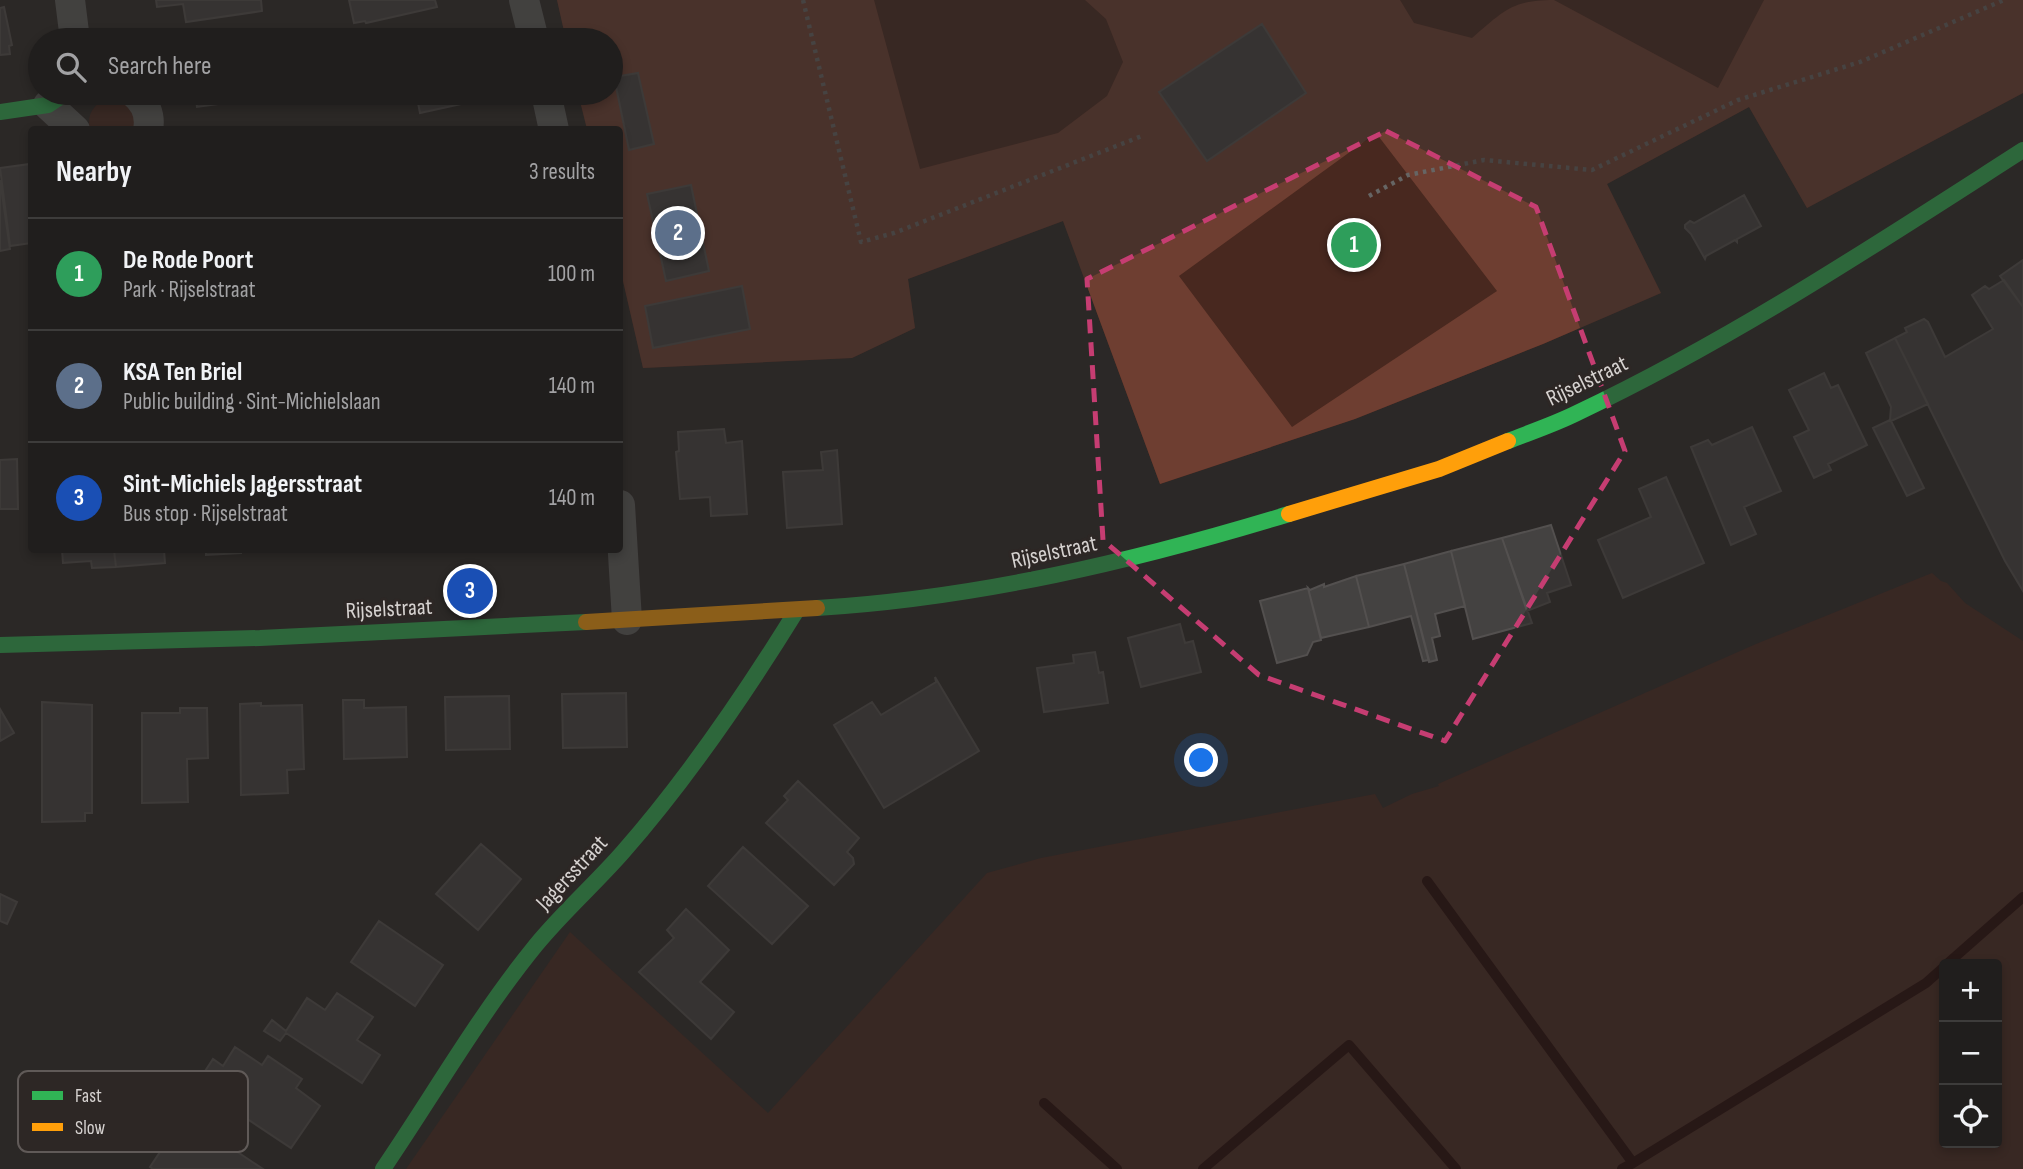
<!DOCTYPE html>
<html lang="en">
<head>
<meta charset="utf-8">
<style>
	body { margin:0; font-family:"Sofia Sans Condensed",sans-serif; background:#2d2b2a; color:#f1f3f6 }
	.controls { position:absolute; right:21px; bottom:21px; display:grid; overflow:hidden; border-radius:7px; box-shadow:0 4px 10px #0003 }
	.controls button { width:63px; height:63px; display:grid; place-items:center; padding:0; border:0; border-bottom:2px solid #3d3c3b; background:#201e1d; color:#f1f3f6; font:35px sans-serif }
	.you { position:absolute; left:1202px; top:761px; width:24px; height:24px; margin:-18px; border:5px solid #fff; border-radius:50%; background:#1a73e8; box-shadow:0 0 0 10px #1a73e833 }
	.badge { display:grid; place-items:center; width:46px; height:46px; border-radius:50%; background:#9a9695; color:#fff; font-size:23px; font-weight:700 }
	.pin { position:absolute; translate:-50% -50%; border:4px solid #fff; box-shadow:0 2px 7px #0006 }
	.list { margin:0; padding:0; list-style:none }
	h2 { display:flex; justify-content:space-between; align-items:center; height:91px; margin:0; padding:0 28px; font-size:30px }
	h2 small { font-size:23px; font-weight:400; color:#a2a2a4 }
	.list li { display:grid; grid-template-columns:46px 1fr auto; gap:21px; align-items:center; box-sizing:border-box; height:112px; padding:0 28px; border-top:2px solid #3d3c3b }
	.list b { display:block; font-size:26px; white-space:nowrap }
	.list p { margin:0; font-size:23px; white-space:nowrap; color:#a2a2a4 }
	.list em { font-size:23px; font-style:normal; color:#a2a2a4 }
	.icon { flex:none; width:38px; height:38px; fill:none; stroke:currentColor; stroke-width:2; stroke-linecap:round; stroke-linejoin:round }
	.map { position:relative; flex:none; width:2023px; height:1169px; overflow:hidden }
	.search { position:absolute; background:#201e1d; box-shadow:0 4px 10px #0003; left:28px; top:28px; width:595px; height:77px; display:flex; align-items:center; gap:18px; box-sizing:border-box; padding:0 24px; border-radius:38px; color:#a2a2a4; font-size:26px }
	.panel { position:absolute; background:#201e1d; box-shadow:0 4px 10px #0003; left:28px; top:126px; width:595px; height:427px; border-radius:7px }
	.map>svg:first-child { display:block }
</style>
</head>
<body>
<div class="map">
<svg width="2023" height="1169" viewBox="0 0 2023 1169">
	<rect width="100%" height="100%" fill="#2b2827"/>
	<path fill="#48281f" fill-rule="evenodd" d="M557,0H2023V93L1807,208L1749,107L1607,184L1661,293L1543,344L1355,419L1160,484L1063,221L908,279L915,328L852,358L643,368L620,268V130L587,129L578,93H611V40H566Z
		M111,98C128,101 137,113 134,129L90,130C86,113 95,102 111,98Z
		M1932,573L1941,581L1947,583L1965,603L2023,641V1169H406L570,932L768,1113L987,873L1041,858L1375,794L1383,808L1412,794L1439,786L1438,784L1756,644ZM1944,964H1997V1143H1944Z"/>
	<path fill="#6e3e31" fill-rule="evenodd" d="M557,0H874L920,169L1058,133L1107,96L1123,62L1106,19L1085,0H1400L1414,23L1472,38C1503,12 1511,0 1554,0L1718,88L1764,0H2023V93L1807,208L1749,107L1607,184L1661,293L1543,344L1355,419L1160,484L1063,221L908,279L915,328L852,358L643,368L620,268V130L587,129L578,93H611V40H566ZM1376,133L1497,291L1292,427L1179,276Z"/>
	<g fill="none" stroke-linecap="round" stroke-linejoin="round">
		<path stroke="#230504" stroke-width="10" d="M1427,881L1633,1163L1622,1169
			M1947,964L2023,897
			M1044,1103L1117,1169
			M1633,1163L1926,983L1944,967
			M1203,1169L1349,1045L1456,1169"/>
	</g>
	<path fill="#444241" stroke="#53504f" stroke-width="2" d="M156,0H261L262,11L186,22L183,4L157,7Z
		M349,0H435L437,7L366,23L365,21L354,23Z
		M4,7L12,45L9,46L10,54L0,55V8Z
		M1262,24L1306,93L1207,161L1159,92Z
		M638,73L654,144L629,150L614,77Z
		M195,93H248L249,100L197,107Z
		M416,93H473L475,101L420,113Z
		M30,164L32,243L10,246L0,168Z
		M0,180L10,249L0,251Z
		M691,185L709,271L666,281L647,194Z
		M1744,195L1761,226L1737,239V242L1735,240L1706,256L1705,259L1691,234L1685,228V225L1690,221L1694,223Z
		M2023,260V307L2000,276Z
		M2004,280L2023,307V591L2005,561L1895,338L1907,332L1905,328L1924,319L1928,322L1945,357L1993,329L1972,295L1985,286L1989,289Z
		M742,286L750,329L653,348L645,306Z
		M1895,338L1928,404L1891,421L1924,488L1907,496L1873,428L1890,420L1891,407L1866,353Z
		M1824,373L1831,388L1838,385L1867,445L1828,464L1831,470L1814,478L1794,437L1809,430L1789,390Z
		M1752,427L1781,491L1744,507L1756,534L1731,545L1691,447L1708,440L1712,445Z
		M724,429L726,443L742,441L747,514L711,516L710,497L680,499L676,452L679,451L678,432Z
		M837,450L842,524L787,528L783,472L823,470L821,452Z
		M17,459L18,509H0V460Z
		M1666,477L1704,563L1623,598L1598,540L1651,517L1639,489Z
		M1551,525L1571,585L1547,593L1550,602L1527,611L1502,538Z
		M1502,538L1532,623L1473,639L1451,551Z
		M62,550H114L116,567L92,568L91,561L63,563Z
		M114,550H164L165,563L116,567Z
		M206,550H241V553L206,555Z
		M1451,551L1465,606L1435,614L1440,636L1432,638L1437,660L1429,662L1404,564Z
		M1404,564L1429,660L1423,661L1411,616L1369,627L1356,576Z
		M1356,576L1369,627L1321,638L1308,588L1310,590L1324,584V587Z
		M1308,588L1321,640L1313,642L1307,655L1277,663L1260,601Z
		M1180,624L1185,643L1193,641L1201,672L1141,687L1128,638Z
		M1095,652L1099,673L1103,672L1108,703L1044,712L1037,668L1074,663L1073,655Z
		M935,677L979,751L884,808L834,725L872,702L881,715L936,682Z
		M626,693L627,747L563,748L562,694Z
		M509,696L510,749L446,750L445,697Z
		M343,700H364V708L406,707L407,757L344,759Z
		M42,702L92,705V813H85V821L42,822Z
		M261,703V706L302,705L304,769L287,770L288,793L241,795L240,704Z
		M180,708H207L208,758L187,759L188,802L142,803V713H180Z
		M0,709L14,733L0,741Z
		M798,781L859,838L847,852L853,858L854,864L834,885L766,823L788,800L784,796Z
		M481,844L521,879L478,930L436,894Z
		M743,847L808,906L772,944L708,886Z
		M0,894L17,902L7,924L0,921Z
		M686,909L729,950L700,982L734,1012L711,1039L639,972L674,938L667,930Z
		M379,921L443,965L415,1006L351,962Z
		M337,993L373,1017L357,1040L380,1055L362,1083L286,1033L280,1041L264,1031L272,1020L286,1031L307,998L325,1010Z
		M235,1047L262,1065L268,1056L302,1079L296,1088L320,1106L291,1148L196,1085L213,1059L223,1066Z
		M176,1128L199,1143L200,1141L203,1142L209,1133L263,1169H153L150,1167Z"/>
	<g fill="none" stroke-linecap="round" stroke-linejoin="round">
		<path stroke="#666564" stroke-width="4.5" stroke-dasharray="3.5 5" stroke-linecap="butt" d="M803,0L861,242L894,233L1142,136
			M1369,196L1408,175L1484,160L1592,170L1738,100L1860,62L2004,0"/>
		<path stroke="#5e5f5e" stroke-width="30" d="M70,0L75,40
			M524,0L534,40
			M134,93C145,102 151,115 148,130
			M546,93L554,130
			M48,105L75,130
			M620,505L627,620"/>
		<path stroke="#30b455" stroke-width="16" d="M0,112L48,105L66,93
			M1508,441C1531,432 1555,424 1577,413C1733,339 1878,243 2023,150
			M817,608C978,598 1135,561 1289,514
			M0,645L260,638L586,622
			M383,1169C434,1094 479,1015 536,945C563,912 595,884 623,852C689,777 745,694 797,610"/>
		<path stroke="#ff9f0a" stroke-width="16" d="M1289,514L1439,469L1508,441
			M586,622L817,608"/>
	</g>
	<path d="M0 0H2023V1169H0ZM1386,131L1536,207L1625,451L1445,741L1259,675L1103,540L1087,279Z" fill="#2b2827" fill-opacity=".55" fill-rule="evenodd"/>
	<path fill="none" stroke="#c63d72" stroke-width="5" stroke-dasharray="14 9" stroke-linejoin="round" d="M1386,131L1536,207L1625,451L1445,741L1259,675L1103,540L1087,279Z"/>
	<g text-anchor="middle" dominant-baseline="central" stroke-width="6" stroke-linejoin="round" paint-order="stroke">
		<g font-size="23" fill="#d6d2d0" stroke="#2d2725">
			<text transform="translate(1587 381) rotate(-26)">Rijselstraat</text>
			<text transform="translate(1054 552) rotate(-12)">Rijselstraat</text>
			<text transform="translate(389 609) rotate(-3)">Rijselstraat</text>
			<text transform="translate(572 873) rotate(-47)">Jagersstraat</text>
		</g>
	</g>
	<rect x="18" y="1071" width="230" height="81" rx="10" fill="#2d2725" stroke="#605a58" stroke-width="2"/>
	<rect x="32" y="1091" width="31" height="9" fill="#30b455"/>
	<rect x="32" y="1123" width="31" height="8" fill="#ff9f0a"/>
	<g font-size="19" fill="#d6d2d0">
		<text x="75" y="1102">Fast</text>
		<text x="75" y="1134">Slow</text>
	</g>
</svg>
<div class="controls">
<button>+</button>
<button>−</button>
<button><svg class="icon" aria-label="locate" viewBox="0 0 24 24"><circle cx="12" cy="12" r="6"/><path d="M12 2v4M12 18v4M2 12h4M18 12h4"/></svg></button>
</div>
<div class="you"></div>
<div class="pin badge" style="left:1354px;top:245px;background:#2e9e5b">1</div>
<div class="pin badge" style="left:678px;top:233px;background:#5c6f8a">2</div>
<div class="pin badge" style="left:470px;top:591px;background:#1a4fb4">3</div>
<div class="search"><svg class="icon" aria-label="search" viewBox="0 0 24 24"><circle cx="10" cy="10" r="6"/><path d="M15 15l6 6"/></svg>Search here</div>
<section class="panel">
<h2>Nearby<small>3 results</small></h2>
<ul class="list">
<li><span class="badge" style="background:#2e9e5b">1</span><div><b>De Rode Poort</b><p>Park · Rijselstraat</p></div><em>100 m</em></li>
<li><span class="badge" style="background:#5c6f8a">2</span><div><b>KSA Ten Briel</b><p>Public building · Sint-Michielslaan</p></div><em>140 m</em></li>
<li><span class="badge" style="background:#1a4fb4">3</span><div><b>Sint-Michiels Jagersstraat</b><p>Bus stop · Rijselstraat</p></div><em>140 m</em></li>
</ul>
</section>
</div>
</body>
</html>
